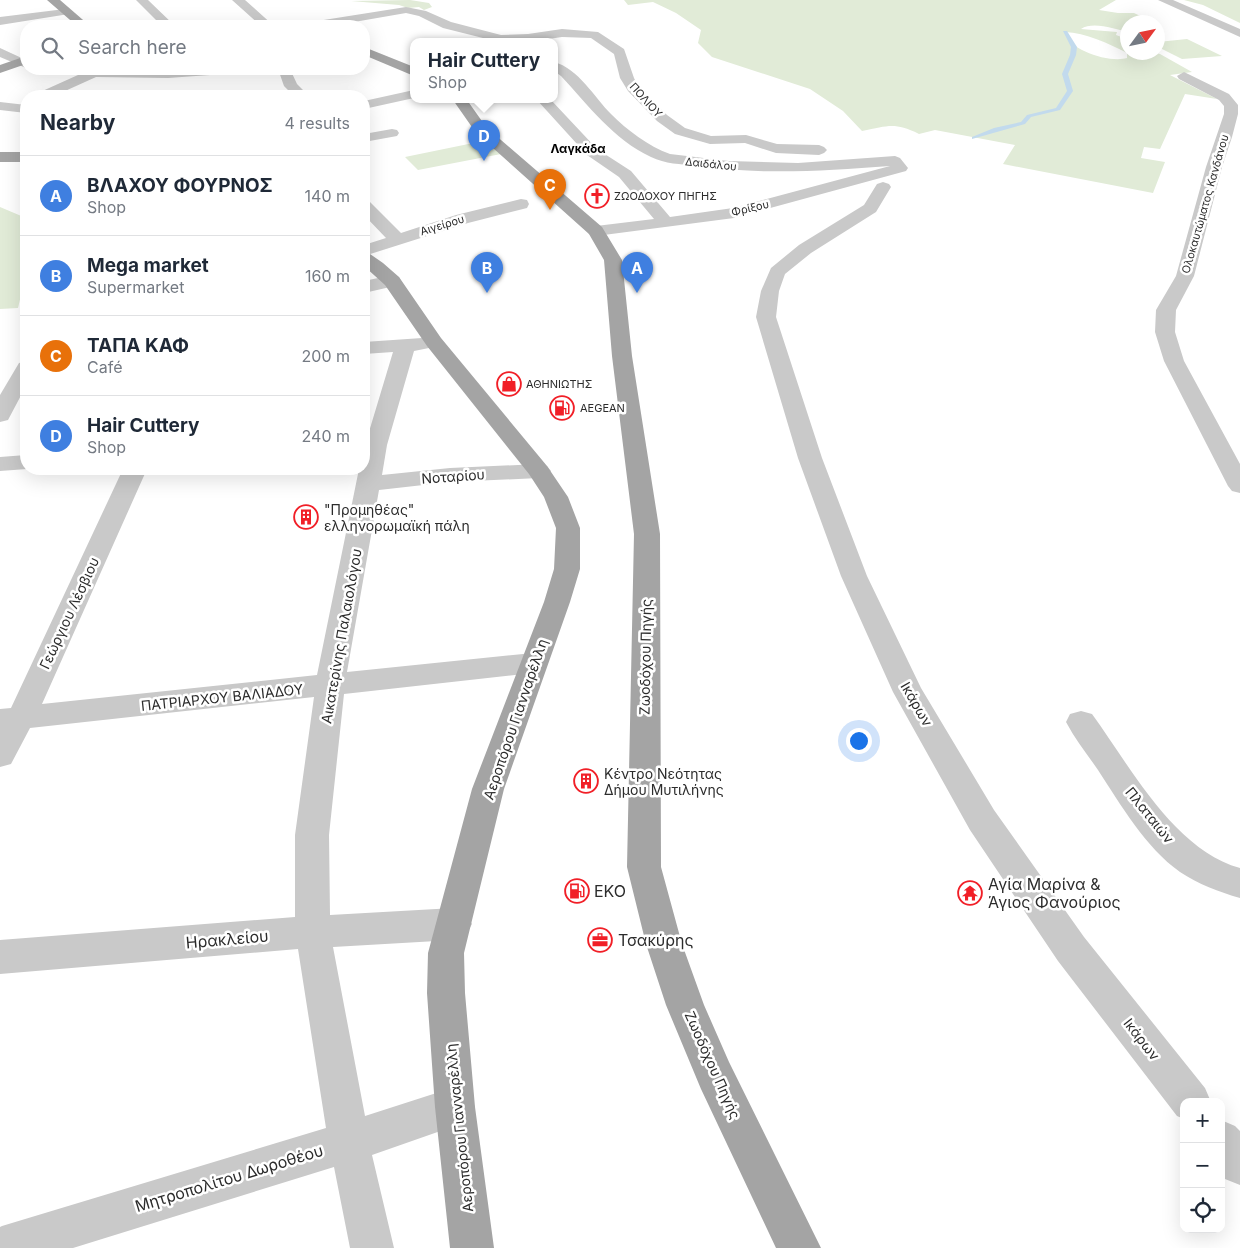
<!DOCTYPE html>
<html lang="en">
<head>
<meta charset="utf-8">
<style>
	body { margin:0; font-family:Inter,sans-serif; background:#f6f6f7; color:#1f2937 }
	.controls { position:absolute; right:15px; bottom:15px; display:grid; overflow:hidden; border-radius:10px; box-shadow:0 5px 20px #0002 }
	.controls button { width:45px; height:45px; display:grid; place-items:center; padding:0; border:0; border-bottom:1px solid #e0e1e3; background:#fff; color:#1f2937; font:25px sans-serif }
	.compass { position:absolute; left:1120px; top:15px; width:45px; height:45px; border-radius:50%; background:#fff; box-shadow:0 5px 20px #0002; rotate:57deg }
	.you { position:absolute; left:858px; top:740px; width:18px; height:18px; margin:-12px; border:4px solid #fff; border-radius:50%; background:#1a73e8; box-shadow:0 0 0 8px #1a73e833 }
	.badge { display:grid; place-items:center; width:32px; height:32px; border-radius:50%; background:#f11f27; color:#fff; font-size:16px; font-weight:700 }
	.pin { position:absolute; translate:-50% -41px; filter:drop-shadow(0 1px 2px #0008) }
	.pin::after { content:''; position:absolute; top:26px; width:18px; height:15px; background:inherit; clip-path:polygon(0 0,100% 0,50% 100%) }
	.popup { position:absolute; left:410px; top:38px; width:148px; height:65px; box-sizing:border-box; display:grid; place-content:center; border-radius:10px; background:#fff; filter:drop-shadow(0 1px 4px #0005); font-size:16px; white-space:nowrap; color:#747a83 }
	.popup b { font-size:19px; color:#1f2937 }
	.popup::after { content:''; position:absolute; left:50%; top:100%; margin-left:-10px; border:10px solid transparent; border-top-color:#fff }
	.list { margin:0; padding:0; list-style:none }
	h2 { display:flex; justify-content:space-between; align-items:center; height:65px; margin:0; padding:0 20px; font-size:21px }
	h2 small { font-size:16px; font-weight:400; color:#747a83 }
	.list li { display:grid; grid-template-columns:32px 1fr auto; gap:15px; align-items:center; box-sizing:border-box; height:80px; padding:0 20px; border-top:1px solid #e0e1e3 }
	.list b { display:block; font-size:19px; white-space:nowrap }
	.list p { margin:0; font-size:16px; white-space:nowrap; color:#747a83 }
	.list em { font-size:16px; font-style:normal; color:#747a83 }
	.icon { flex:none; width:28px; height:28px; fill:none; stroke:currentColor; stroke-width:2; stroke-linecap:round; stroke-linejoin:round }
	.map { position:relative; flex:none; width:1240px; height:1248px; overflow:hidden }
	.search { position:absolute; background:#fff; box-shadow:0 5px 20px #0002; left:20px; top:20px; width:350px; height:55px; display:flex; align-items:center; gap:12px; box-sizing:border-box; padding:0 18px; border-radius:20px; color:#747a83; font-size:19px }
	.panel { position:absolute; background:#fff; box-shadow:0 5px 20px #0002; left:20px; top:90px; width:350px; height:385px; border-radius:20px }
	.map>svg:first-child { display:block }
</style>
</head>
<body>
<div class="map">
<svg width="1240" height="1248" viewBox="0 0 1240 1248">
	<rect width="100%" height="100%" fill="#fff"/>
	<path fill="#e1ebd7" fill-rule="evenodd" d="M410,0L429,3L432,7L424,10L419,7L408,8L399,5L351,1Z
		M624,0H1116L1099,10L1118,13H1134L1153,22H1128L1127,32C1115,29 1093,21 1081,29L1117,32L1116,35L1127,39L1128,52L1157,53L1160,54L1192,72L1170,75L1217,99L1185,94L1160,149L1144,147L1141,158L1165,162L1153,193L1003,164L1015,145L935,130L919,134C894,122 889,126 862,131L843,111L810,89L712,57L698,43L701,30L676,13L653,2L628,5ZM1065,32C1086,33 1108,43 1127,53V58C1110,63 1069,51 1065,32Z
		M1184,0H1240V23L1203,5Z
		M1187,39L1222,56L1182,59L1158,47V42Z
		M488,140L501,154L418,170L405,157Z
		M0,207L26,218L22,291L18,308L0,309Z"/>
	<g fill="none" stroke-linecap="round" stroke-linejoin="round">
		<path fill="#c2daed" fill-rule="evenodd" d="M1063,31H1067L1077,47L1076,55L1068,74L1073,91L1060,110L1031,117L1025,124L972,139V137L994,128L1021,122L1027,115L1056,108L1067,91L1062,74L1070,55L1071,47Z"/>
		<path fill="#c9c9c9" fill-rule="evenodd" d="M136,0H148L175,26H162Z
			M232,0H245L274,26H261Z
			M1158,0H1173L1240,29V37Z
			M406,7L426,11L451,22L501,35L528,34L562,29L598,32L624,49L634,78L638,86L667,115L685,128L711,136L746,135L777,144L819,145L824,147L827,150L824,153L819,155L776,153L745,143L710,144L675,134L657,121L628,91L620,78L614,54L591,38L562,37L528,42H499L443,28L419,16L406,13L331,26H305L311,22Z
			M65,9L69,10L71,12L69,14L0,25V17Z
			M0,48L26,60V68L0,57Z
			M554,62C578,68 595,98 611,114C627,130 648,146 670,154L729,161L798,163L895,156L900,158L908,168L906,171L734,218L596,236L590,235L587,231L590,227L596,226L654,219L619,177L587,155L537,100H551L597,149L631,171L670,217L733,208L890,166C822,171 763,175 696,166C681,164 665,164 651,157C614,140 588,105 561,76L554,71Z
			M48,69L146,71L245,69L238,73L168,78L96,77L54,96H36L38,93L78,75L49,72Z
			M278,69H290L297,84L309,96H294L284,86Z
			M1184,72L1229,94L1238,105V114L1232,137L1222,167L1194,276L1176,310L1175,332L1184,361L1240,464V493L1232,491L1228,486L1164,361L1155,332L1156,310L1176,276L1206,167L1224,114V106L1219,100L1179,79L1177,76Z
			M414,90V98L364,109V101Z
			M0,102L26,105V113L0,110Z
			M392,129L397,130L399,133L397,136L364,142V134Z
			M883,182L889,184L891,187L876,212L811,253L785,274L779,291L776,317L822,458L867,576L921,688L994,810L1084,937L1205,1088L1211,1102H1184V1119L1177,1116L1058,961L970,830L893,692L841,576L798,458L756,317L761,291L771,268L799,245L864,205L877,184Z
			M521,199L527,200L529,204L527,208L468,223L364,256V245L386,238L364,215V201L370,202L401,233L456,215Z
			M392,275L399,277L401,281L399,285L364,293V281Z
			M422,338L429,340L432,344L429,348L414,351L387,445L382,475L450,468L539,464L547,466L551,471L547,476L539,478L450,482L379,490L347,672L533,653L543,656L547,663L543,670L533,673L344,694L329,835L330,915L454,908L466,913L472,924L466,935L454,940L333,947L365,1116L455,1087L469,1093L475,1107L469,1121L372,1155L394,1248H350L334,1167L73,1248H0V1227L2,1226L326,1128L298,949L0,974V940L295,917V835L314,697L30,728L11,764L0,767V709L11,708L123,469H147L42,704L317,675L359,469H364L365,445L393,352L364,354V342Z
			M26,361V386L8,420L0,422V395L19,363Z
			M26,455L27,469L0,471V457Z
			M1081,711L1092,714C1130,766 1174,850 1240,868V898C1219,892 1198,884 1180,872C1145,847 1121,805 1098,770C1087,754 1075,739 1066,722L1070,714Z
			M1221,1120L1235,1126L1240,1131V1185L1225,1179L1221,1173Z"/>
		<path fill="#a4a4a4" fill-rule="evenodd" d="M47,0H60L90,26H77Z
			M364,47L414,67V76L364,55Z
			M26,56V64L0,73V65Z
			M453,100H467L484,124L494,134L602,227L622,260L632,356L660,534L661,867L682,944L704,1005L729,1062L821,1248H776L701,1089L666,1005L646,944L627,867L634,534L612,356L604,260L589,234L484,140L474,130Z
			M0,152H26V162H0Z
			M364,253L370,254L383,263L399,277L441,338L547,466L568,497L580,528V569L570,602L504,789L464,953L465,993L475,1107L494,1248H450L435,1107L427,993L428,953L472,789L544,602L554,569L556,528L544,497L529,474L427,346L385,285L364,266Z"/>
	</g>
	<defs>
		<g id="church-ring" transform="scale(1.25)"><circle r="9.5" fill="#fff" stroke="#f11f27" stroke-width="1.5"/><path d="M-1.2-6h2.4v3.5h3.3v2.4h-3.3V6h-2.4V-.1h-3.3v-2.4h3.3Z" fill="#f11f27"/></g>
		<g id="shop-ring" transform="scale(1.25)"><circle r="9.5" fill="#fff" stroke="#f11f27" stroke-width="1.5"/><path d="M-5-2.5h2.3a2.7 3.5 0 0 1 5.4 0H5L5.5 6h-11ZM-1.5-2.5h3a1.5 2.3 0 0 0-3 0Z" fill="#f11f27"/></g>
		<g id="fuel-ring" transform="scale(1.25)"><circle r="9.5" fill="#fff" stroke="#f11f27" stroke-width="1.5"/><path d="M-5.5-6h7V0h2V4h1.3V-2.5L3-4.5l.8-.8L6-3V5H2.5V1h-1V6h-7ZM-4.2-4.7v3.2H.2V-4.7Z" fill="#f11f27"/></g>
		<g id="building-ring" transform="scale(1.25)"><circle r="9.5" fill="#fff" stroke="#f11f27" stroke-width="1.5"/><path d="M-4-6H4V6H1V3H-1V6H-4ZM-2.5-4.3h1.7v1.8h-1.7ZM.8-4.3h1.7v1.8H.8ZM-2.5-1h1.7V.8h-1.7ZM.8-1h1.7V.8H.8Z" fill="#f11f27"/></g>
		<g id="temple-ring" transform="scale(1.25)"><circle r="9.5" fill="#fff" stroke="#f11f27" stroke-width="1.5"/><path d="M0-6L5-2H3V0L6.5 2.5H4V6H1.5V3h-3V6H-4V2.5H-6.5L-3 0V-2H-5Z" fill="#f11f27"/></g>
		<g id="office-ring" transform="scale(1.25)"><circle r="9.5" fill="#fff" stroke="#f11f27" stroke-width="1.5"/><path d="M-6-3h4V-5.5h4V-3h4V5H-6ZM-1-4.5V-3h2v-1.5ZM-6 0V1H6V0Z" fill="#f11f27"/></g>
	</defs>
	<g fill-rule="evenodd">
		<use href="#church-ring" x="597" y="196"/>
		<use href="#shop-ring" x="509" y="384"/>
		<use href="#fuel-ring" x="562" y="408"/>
		<use href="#building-ring" x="306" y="517"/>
		<use href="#building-ring" x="586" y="781"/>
		<use href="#fuel-ring" x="577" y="891"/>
		<use href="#temple-ring" x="970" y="893"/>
		<use href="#office-ring" x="600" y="940"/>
	</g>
	<g text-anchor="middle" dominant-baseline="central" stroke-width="5" stroke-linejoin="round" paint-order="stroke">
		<g font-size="11" fill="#2c2c2c" stroke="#fff">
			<text transform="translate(646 100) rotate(48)">ΠΟΛΙΟΥ</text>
			<text transform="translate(711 164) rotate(6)">Δαιδάλου</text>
			<text transform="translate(1205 204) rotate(-74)">Ολοκαυτώματος Κανδάνου</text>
			<text transform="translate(750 208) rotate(-13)">Φρίξου</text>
			<text transform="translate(442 225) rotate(-17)">Αιγείρου</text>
		</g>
		<g font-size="11" fill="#2c2c2c" stroke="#fff" text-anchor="start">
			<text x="614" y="196">ΖΩΟΔΟΧΟΥ ΠΗΓΗΣ</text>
			<text x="526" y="384">ΑΘΗΝΙΩΤΗΣ</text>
			<text x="580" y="408">AEGEAN</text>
		</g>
		<g font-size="12" font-weight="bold" fill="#000" stroke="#fff">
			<text x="578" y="148">Λαγκάδα</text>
		</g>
		<g font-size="14" fill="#2c2c2c" stroke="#fff">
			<text transform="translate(453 476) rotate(-4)">Νοταρίου</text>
			<text transform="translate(69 613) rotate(-65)">Γεώργιου Λέσβιου</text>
			<text transform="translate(341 636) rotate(-80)">Αικατερίνης Παλαιολόγου</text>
			<text transform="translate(645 657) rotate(-89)">Ζωοδόχου Πηγής</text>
			<text transform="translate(222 697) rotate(-6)">ΠΑΤΡΙΑΡΧΟΥ ΒΑΛΙΑΔΟΥ</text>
			<text transform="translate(917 704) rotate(60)">Ικάρων</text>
			<text transform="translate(515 719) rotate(-71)">Αεροπόρου Γιανναρέλλη</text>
			<text transform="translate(1150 815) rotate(51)">Πλαταιών</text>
			<text transform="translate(1142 1039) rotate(52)">Ικάρων</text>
			<text transform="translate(713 1065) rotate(66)">Ζωοδόχου Πηγής</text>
			<text transform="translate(459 1128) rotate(-96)">Αεροπόρου Γιανναρέλλη</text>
		</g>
		<g font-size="14" fill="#2c2c2c" stroke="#fff" text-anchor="start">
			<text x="324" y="509">"Προμηθέας"<tspan x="324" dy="16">ελληνορωμαϊκή πάλη</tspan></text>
			<text x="604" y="773">Κέντρο Νεότητας<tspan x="604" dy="16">Δήμου Μυτιλήνης</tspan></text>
		</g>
		<g font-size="16" fill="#2c2c2c" stroke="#fff" text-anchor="start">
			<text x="988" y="884">Αγία Μαρίνα &amp;<tspan x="988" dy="18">Άγιος Φανούριος</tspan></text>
			<text x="594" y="891">EKO</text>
			<text x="618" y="940">Τσακύρης</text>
		</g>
		<g font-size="16" fill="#2c2c2c" stroke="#fff">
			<text transform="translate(227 939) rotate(-5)">Ηρακλείου</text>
			<text transform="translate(229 1178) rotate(-17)">Μητροπολίτου Δωροθέου</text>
		</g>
	</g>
</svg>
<div class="controls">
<button>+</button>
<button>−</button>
<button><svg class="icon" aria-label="locate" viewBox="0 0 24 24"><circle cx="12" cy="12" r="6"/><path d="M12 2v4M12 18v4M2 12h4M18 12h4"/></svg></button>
</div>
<svg class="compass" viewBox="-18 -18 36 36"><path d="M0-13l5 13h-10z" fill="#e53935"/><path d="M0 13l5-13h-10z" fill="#747a83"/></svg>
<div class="you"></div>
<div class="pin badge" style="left:637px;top:293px;background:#3f7fe0">A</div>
<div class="pin badge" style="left:487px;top:293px;background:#3f7fe0">B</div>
<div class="pin badge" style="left:550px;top:210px;background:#e8710a">C</div>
<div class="pin badge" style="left:484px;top:161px;background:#3f7fe0">D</div>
<div class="popup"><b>Hair Cuttery</b>Shop</div>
<div class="search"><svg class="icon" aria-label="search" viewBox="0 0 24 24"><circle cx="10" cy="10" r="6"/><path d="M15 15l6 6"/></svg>Search here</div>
<section class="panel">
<h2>Nearby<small>4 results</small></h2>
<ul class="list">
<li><span class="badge" style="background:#3f7fe0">A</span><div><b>ΒΛΑΧΟΥ ΦΟΥΡΝΟΣ</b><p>Shop</p></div><em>140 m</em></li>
<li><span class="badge" style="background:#3f7fe0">B</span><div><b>Mega market</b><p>Supermarket</p></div><em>160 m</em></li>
<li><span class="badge" style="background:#e8710a">C</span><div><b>ΤΑΠΑ ΚΑΦ</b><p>Café</p></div><em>200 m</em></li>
<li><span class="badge" style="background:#3f7fe0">D</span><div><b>Hair Cuttery</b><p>Shop</p></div><em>240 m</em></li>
</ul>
</section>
</div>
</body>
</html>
